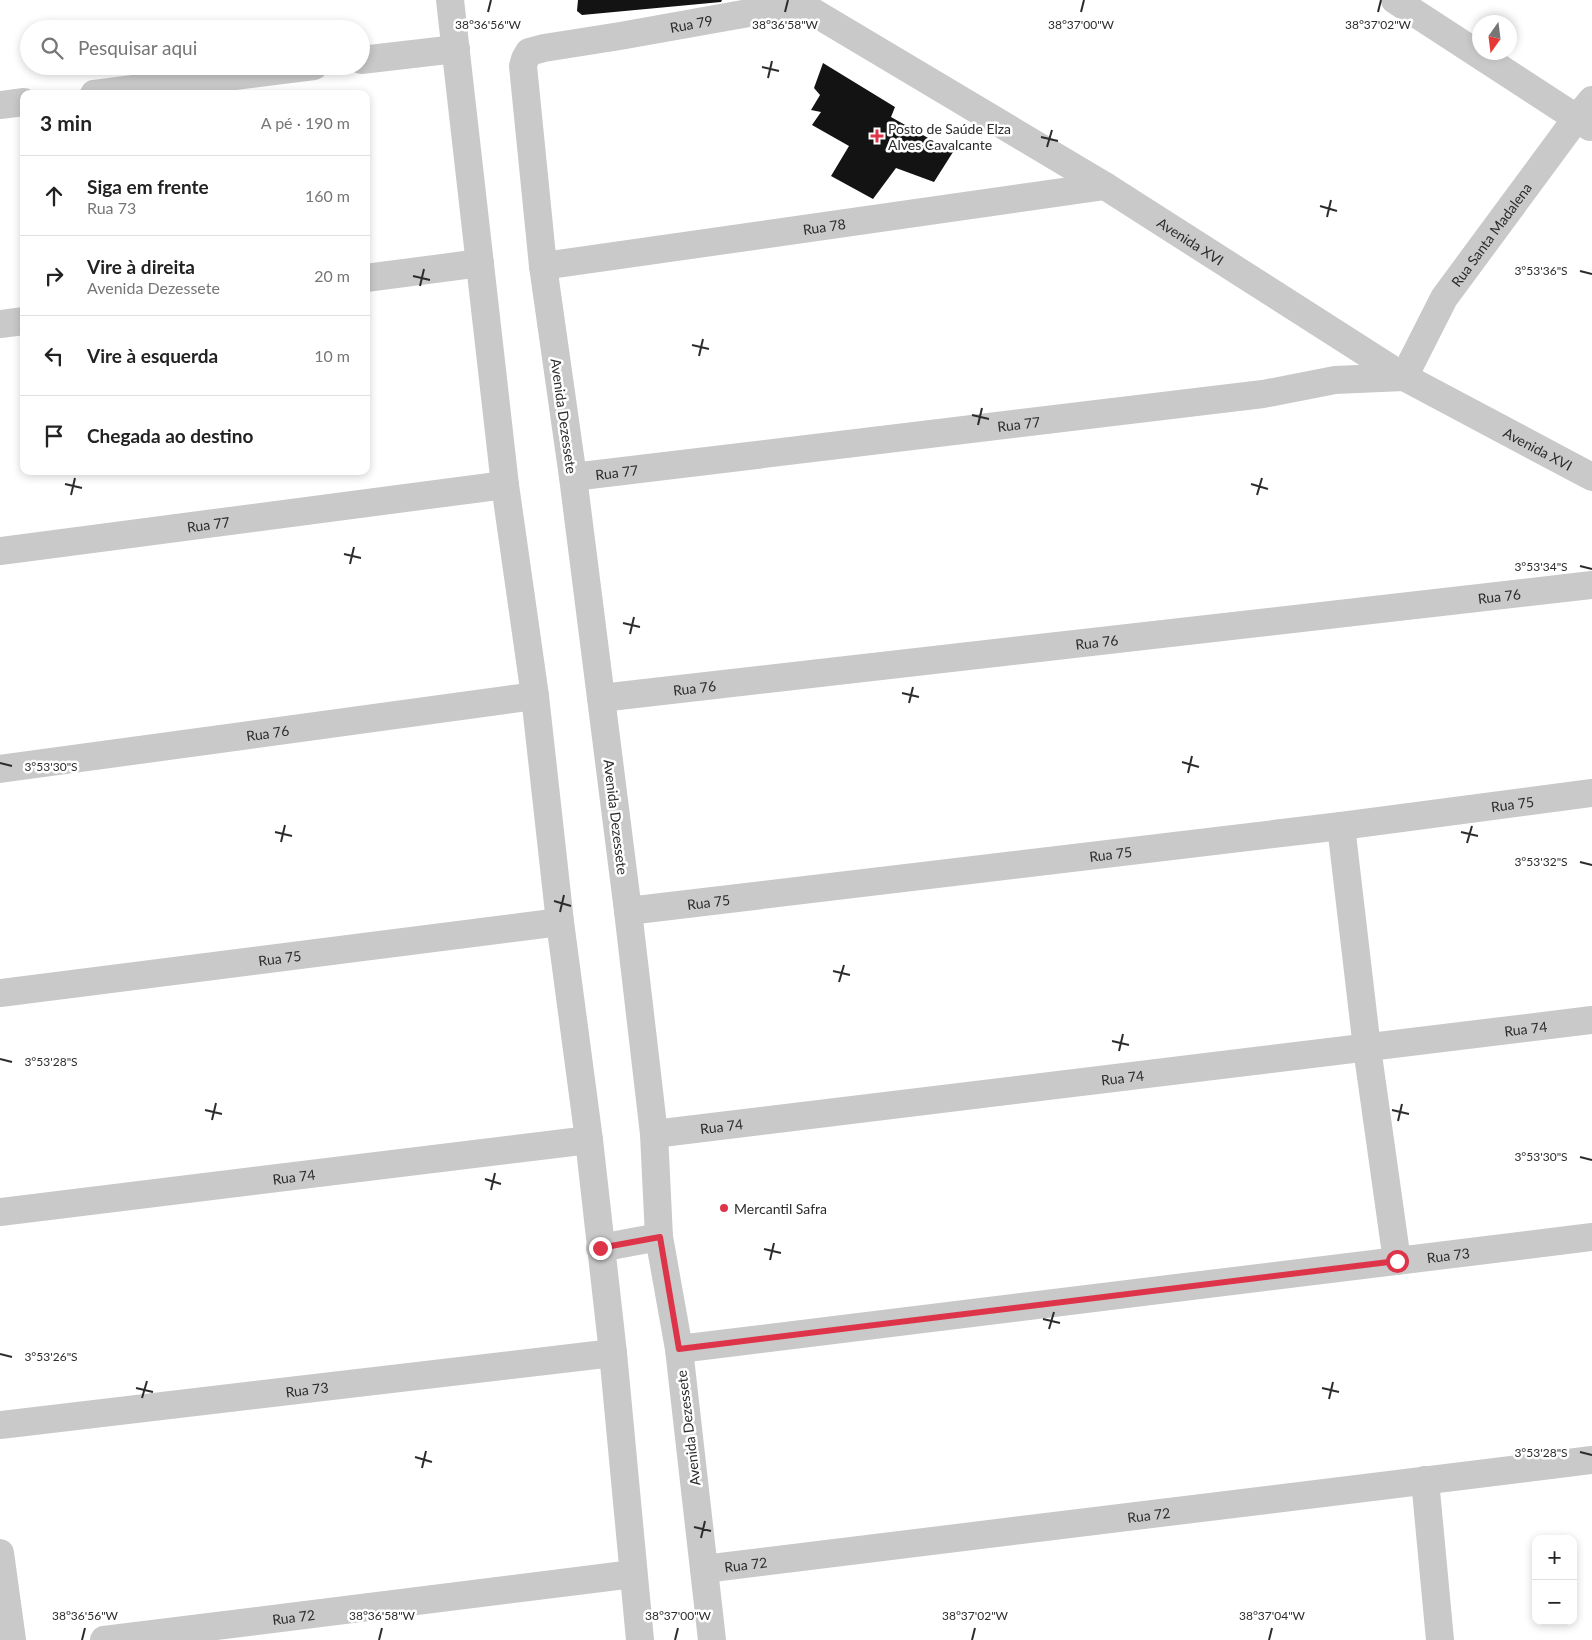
<!DOCTYPE html>
<html lang="pt">
<head>
<meta charset="utf-8">
<style>
	body { margin:0; font-family:Lato,sans-serif; background:#f6f6f6; color:#222 }
	.controls { position:absolute; right:15px; bottom:15px; display:grid; overflow:hidden; border-radius:10px; box-shadow:0 2px 8px #0003 }
	.controls button { width:45px; height:45px; display:grid; place-items:center; padding:0; border:0; border-bottom:1px solid #e0e0e0; background:#fff; color:#222; font:25px sans-serif }
	.compass { position:absolute; left:1472px; top:15px; width:45px; height:45px; border-radius:50%; background:#fff; box-shadow:0 2px 8px #0003; rotate:194deg }
	.stop { position:absolute; width:15px; height:15px; margin:-11px; border:4px solid #de3449; border-radius:50%; background:#fff }
	.stop.end { background:#de3449; border-color:#fff; box-shadow:0 1px 5px #0008 }
	.list { margin:0; padding:0; list-style:none }
	h2 { display:flex; justify-content:space-between; align-items:center; height:65px; margin:0; padding:0 20px; font-size:21px }
	h2 small { font-size:16px; font-weight:400; color:#767676 }
	.list li { display:grid; grid-template-columns:32px 1fr auto; gap:15px; align-items:center; box-sizing:border-box; height:80px; padding:0 20px; border-top:1px solid #e0e0e0 }
	.list b { display:block; font-size:19px; white-space:nowrap }
	.list p { margin:0; font-size:16px; white-space:nowrap; color:#767676 }
	.list em { font-size:16px; font-style:normal; color:#767676 }
	.icon { flex:none; width:28px; height:28px; fill:none; stroke:currentColor; stroke-width:2; stroke-linecap:round; stroke-linejoin:round }
	.map { position:relative; flex:none; width:1592px; height:1640px; overflow:hidden }
	.search { position:absolute; background:#fff; box-shadow:0 2px 8px #0003; left:20px; top:20px; width:350px; height:55px; display:flex; align-items:center; gap:12px; box-sizing:border-box; padding:0 18px; border-radius:28px; color:#767676; font-size:19px }
	.panel { position:absolute; background:#fff; box-shadow:0 2px 8px #0003; left:20px; top:90px; width:350px; height:385px; border-radius:10px }
	.map>svg:first-child { display:block }
</style>
</head>
<body>
<div class="map">
<svg width="1592" height="1640" viewBox="0 0 1592 1640">
	<rect width="100%" height="100%" fill="#fff"/>
	<path fill="#131313" d="M578,0H722L721,2L582,15L577,11Z
		M823,63L895,107L891,117L953,152L934,182L896,168L873,199L831,176L849,146L812,125L821,112L811,110L820,95L814,88Z"/>
	<g fill="none" stroke-linecap="round" stroke-linejoin="round">
		<g stroke="#c9c9c9" stroke-width="28">
			<path d="M450,0L505,485L535,696L560,922L589,1140L613,1353L640,1640"/>
			<path id="s1" d="M793,0L1105,186L1404,377L1592,477"/>
			<path d="M1395,0L1590,127"/>
			<path d="M361,60L456,49"/>
			<path d="M94,94L314,66"/>
			<path d="M0,105L24,102"/>
			<path id="s2" d="M543,266L1105,186"/>
			<path d="M366,278L480,263"/>
			<path d="M0,324L24,321"/>
			<path id="s3" d="M573,477L1263,394L1335,380L1404,377L1444,298L1576,119L1592,100"/>
			<path id="s4" d="M0,551L505,485"/>
			<path id="s5" d="M601,698L1592,585"/>
			<path id="s6" d="M0,769L535,696"/>
			<path d="M1341,826L1367,1048L1397,1261"/>
			<path id="s7" d="M628,911L1341,826L1592,793"/>
			<path id="s8" d="M0,993L560,922"/>
			<path id="s9" d="M654,1134L1592,1020"/>
			<path id="s10" d="M0,1212L589,1140"/>
			<path d="M600,1248L659,1237"/>
			<path id="s11" d="M679,1349L1592,1237"/>
			<path id="s12" d="M0,1425L613,1353"/>
			<path d="M1425,1480L1440,1640"/>
			<path d="M0,1553L12,1640"/>
			<path id="s13" d="M704,1569L1592,1460"/>
			<path id="s14" d="M104,1640L633,1574"/>
			<path id="s15" d="M712,1640L679,1349L659,1237L654,1134L628,911L573,477L543,266L523,66L525,59L529,52L544,48L620,36L799,4"/>
		</g>
	</g>
	<g fill="none" stroke-linecap="round" stroke-linejoin="round">
		<path stroke="#de3449" stroke-width="6" d="M600,1248L660,1237L679,1349L1397,1261"/>
	</g>
	<path fill="none" stroke="#2c2c2c" stroke-width="2" d="M488,12L491,0M785,12L788,0M1081,12L1084,0M1378,12L1381,0M762,67L779,71M768,78L772,61M1041,137L1058,141M1047,147L1052,130M1320,206L1337,211M1327,217L1331,200M1580,271L1592,274M413,276L430,280M420,286L424,269M692,345L709,349M699,356L703,339M972,415L989,419M978,425L982,408M65,484L82,488M1251,484L1268,489M71,495L75,478M1257,495L1262,478M344,554L361,558M350,564L354,547M1580,566L1592,569M623,623L640,627M630,634L634,617M902,693L919,697M909,703L913,687M1182,762L1199,767M0,763L12,766M1188,773L1192,756M275,832L292,836M1461,832L1478,836M281,842L285,825M1467,843L1472,826M1580,862L1592,865M554,901L571,906M560,912L564,895M833,971L850,975M839,982L844,965M1112,1041L1129,1045M1119,1051L1123,1034M0,1059L12,1062M205,1110L222,1114M1392,1110L1409,1114M212,1120L216,1103M1398,1121L1402,1104M1580,1157L1592,1160M485,1179L501,1184M491,1190L495,1173M764,1249L781,1253M770,1260L774,1243M1043,1319L1060,1323M1049,1329L1054,1312M0,1354L12,1357M136,1388L153,1392M1322,1388L1339,1392M142,1398L147,1381M1329,1399L1333,1382M1580,1452L1592,1455M415,1457L432,1462M422,1468L426,1451M694,1527L711,1531M701,1538L705,1521M82,1640L85,1628M379,1640L382,1628M675,1640L678,1628M972,1640L975,1628M1269,1640L1272,1628"/>
	<g fill="#de3449" stroke="#fff" stroke-width="2">
		<path d="M874.5 128.5h5v5h5v5h-5v5h-5v-5h-5v-5h5z"/>
		<circle cx="724" cy="1208" r="5"/>
	</g>
	<g text-anchor="middle" dominant-baseline="central" stroke-width="5" stroke-linejoin="round" paint-order="stroke">
		<g font-size="14" fill="#2c2c2c" stroke="#fff">
			<text stroke="none"><textPath href="#s15" startOffset="1766">Rua 79</textPath></text>
			<text stroke="none"><textPath href="#s2" startOffset="284">Rua 78</textPath></text>
			<text stroke="none"><textPath href="#s3" startOffset="1005">Rua Santa Madalena</textPath></text>
			<text stroke="none"><textPath href="#s1" startOffset="465">Avenida XVI</textPath></text>
			<text transform="translate(564 416) rotate(82)">Avenida Dezessete</text>
			<text stroke="none"><textPath href="#s3" startOffset="449">Rua 77</textPath></text>
			<text stroke="none"><textPath href="#s1" startOffset="870">Avenida XVI</textPath></text>
			<text stroke="none"><textPath href="#s3" startOffset="44">Rua 77</textPath></text>
			<text stroke="none"><textPath href="#s4" startOffset="210">Rua 77</textPath></text>
			<text stroke="none"><textPath href="#s5" startOffset="904">Rua 76</textPath></text>
			<text stroke="none"><textPath href="#s5" startOffset="499">Rua 76</textPath></text>
			<text stroke="none"><textPath href="#s5" startOffset="94">Rua 76</textPath></text>
			<text stroke="none"><textPath href="#s6" startOffset="270">Rua 76</textPath></text>
			<text stroke="none"><textPath href="#s7" startOffset="891">Rua 75</textPath></text>
			<text transform="translate(616 817) rotate(83)">Avenida Dezessete</text>
			<text stroke="none"><textPath href="#s7" startOffset="486">Rua 75</textPath></text>
			<text stroke="none"><textPath href="#s7" startOffset="81">Rua 75</textPath></text>
			<text stroke="none"><textPath href="#s8" startOffset="282">Rua 75</textPath></text>
			<text stroke="none"><textPath href="#s9" startOffset="878">Rua 74</textPath></text>
			<text stroke="none"><textPath href="#s9" startOffset="472">Rua 74</textPath></text>
			<text stroke="none"><textPath href="#s9" startOffset="68">Rua 74</textPath></text>
			<text stroke="none"><textPath href="#s10" startOffset="296">Rua 74</textPath></text>
			<text stroke="none"><textPath href="#s11" startOffset="775">Rua 73</textPath></text>
			<text stroke="none"><textPath href="#s12" startOffset="309">Rua 73</textPath></text>
			<text transform="translate(688 1428) rotate(-97)">Avenida Dezessete</text>
			<text stroke="none"><textPath href="#s13" startOffset="448">Rua 72</textPath></text>
			<text stroke="none"><textPath href="#s13" startOffset="42">Rua 72</textPath></text>
			<text stroke="none"><textPath href="#s14" startOffset="191">Rua 72</textPath></text>
		</g>
		<g font-size="14" fill="#2c2c2c" stroke="#fff" text-anchor="start">
			<text x="888" y="128">Posto de Saúde Elza<tspan x="888" dy="16">Alves Cavalcante</tspan></text>
			<text x="734" y="1208">Mercantil Safra</text>
		</g>
	</g>
	<g font-size="12" text-anchor="middle" fill="#2c2c2c" stroke="#fff" stroke-width="5" stroke-linejoin="round" paint-order="stroke">
		<text x="488" y="29">38°36'56"W</text>
		<text x="785" y="29">38°36'58"W</text>
		<text x="1081" y="29">38°37'00"W</text>
		<text x="1378" y="29">38°37'02"W</text>
		<text x="1541" y="275">3°53'36"S</text>
		<text x="1541" y="571">3°53'34"S</text>
		<text x="51" y="771">3°53'30"S</text>
		<text x="1541" y="866">3°53'32"S</text>
		<text x="51" y="1066">3°53'28"S</text>
		<text x="1541" y="1161">3°53'30"S</text>
		<text x="51" y="1361">3°53'26"S</text>
		<text x="1541" y="1457">3°53'28"S</text>
		<text x="85" y="1620">38°36'56"W</text>
		<text x="382" y="1620">38°36'58"W</text>
		<text x="678" y="1620">38°37'00"W</text>
		<text x="975" y="1620">38°37'02"W</text>
		<text x="1272" y="1620">38°37'04"W</text>
	</g>
</svg>
<div class="controls">
<button>+</button>
<button>−</button>
</div>
<svg class="compass" viewBox="-18 -18 36 36"><path d="M0-13l5 13h-10z" fill="#e53935"/><path d="M0 13l5-13h-10z" fill="#767676"/></svg>
<div class="stop" style="left:1397px;top:1261px"></div>
<div class="stop end" style="left:600px;top:1248px"></div>
<div class="search"><svg class="icon" aria-label="search" viewBox="0 0 24 24"><circle cx="10" cy="10" r="6"/><path d="M15 15l6 6"/></svg>Pesquisar aqui</div>
<section class="panel">
<h2>3 min<small>A pé · 190 m</small></h2>
<ul class="list">
<li><svg class="icon" aria-label="ahead" viewBox="0 0 24 24"><path d="M12 20V5M6 11l6-6 6 6"/></svg><div><b>Siga em frente</b><p>Rua 73</p></div><em>160 m</em></li>
<li><svg class="icon" aria-label="right" viewBox="0 0 24 24"><path d="M7 20v-9h11M14 6l5 5-5 5"/></svg><div><b>Vire à direita</b><p>Avenida Dezessete</p></div><em>20 m</em></li>
<li><svg class="icon" aria-label="left" viewBox="0 0 24 24"><path d="M17 20v-9H6M10 6l-5 5 5 5"/></svg><div><b>Vire à esquerda</b></div><em>10 m</em></li>
<li><svg class="icon" aria-label="arrive" viewBox="0 0 24 24"><path d="M6 21V4h12l-3 4 3 4H6"/></svg><div><b>Chegada ao destino</b></div></li>
</ul>
</section>
</div>
</body>
</html>
